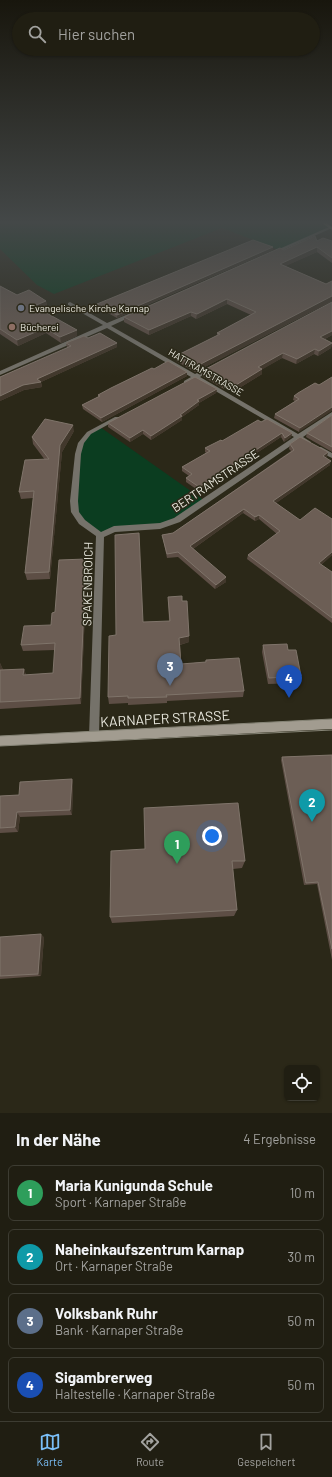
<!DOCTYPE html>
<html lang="de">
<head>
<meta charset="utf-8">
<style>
	body { margin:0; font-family:Barlow,sans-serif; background:#28271b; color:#f1f3f6 }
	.controls { position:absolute; right:12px; bottom:12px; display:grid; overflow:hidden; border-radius:6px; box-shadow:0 1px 3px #0004 }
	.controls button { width:36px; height:36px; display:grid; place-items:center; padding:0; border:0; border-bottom:1px solid #3d3c32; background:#201e12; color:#f1f3f6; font:20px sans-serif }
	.you { position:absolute; left:212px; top:836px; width:14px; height:14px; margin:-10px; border:3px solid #fff; border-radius:50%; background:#1a73e8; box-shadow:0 0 0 6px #1a73e833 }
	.badge { display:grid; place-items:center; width:26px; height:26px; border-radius:50%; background:#7abff8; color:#fff; font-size:13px; font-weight:700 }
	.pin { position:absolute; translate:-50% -33px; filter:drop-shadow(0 1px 2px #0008) }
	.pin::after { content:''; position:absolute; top:21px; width:14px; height:12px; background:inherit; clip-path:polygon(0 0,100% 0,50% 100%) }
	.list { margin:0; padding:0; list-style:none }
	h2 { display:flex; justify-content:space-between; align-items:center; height:52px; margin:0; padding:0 16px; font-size:17px }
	h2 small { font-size:13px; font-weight:400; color:#a2a29f }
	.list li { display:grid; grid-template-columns:26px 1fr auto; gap:12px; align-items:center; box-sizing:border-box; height:56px; margin:0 8px 8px; padding:0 8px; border:1px solid #3d3c32; border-radius:6px }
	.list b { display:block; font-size:15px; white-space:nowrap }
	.list p { margin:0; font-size:13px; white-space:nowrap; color:#a2a29f }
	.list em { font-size:13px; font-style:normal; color:#a2a29f }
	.icon { flex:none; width:22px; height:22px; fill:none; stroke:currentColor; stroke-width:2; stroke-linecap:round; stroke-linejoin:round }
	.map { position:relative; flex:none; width:332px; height:1113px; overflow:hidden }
	.search { position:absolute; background:#201e12; box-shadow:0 1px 3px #0004; left:12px; right:12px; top:12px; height:44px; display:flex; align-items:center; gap:10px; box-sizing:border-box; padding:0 14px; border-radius:22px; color:#a2a29f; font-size:15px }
	.sheet { height:308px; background:#201e12 }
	nav { display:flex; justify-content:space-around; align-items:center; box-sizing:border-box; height:56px; border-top:1px solid #3d3c32; background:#201e12; font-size:11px; color:#a2a29f }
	nav a { display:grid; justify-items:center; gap:2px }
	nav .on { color:#7abff8 }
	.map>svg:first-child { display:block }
</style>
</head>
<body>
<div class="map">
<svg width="332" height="1113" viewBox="0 0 332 1113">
	<rect width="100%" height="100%" fill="#2b2818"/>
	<path fill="#0b3d20" d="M0,221H320L330,228L279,250L222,228L54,294L37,285L0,249Z
		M100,427L205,501L160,526L114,529L100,535L82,522L74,501L81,443L89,433Z"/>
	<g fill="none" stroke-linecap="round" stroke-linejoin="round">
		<path fill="#75726a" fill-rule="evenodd" d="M329,227L332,228L274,254L270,253Z
			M70,302L107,323L131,313H135V315L111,326L195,374L209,367H213V369L200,377L298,434L332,412V417L303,437L311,442V444H307L299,440L180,522L160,529L115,532L104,537L99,736L98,739L94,741L90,739L89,736L96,536L79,524L71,512L70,501L75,454L78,443L87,432L115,417H119L120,418L91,434L84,443L81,454L78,501L79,512L85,520L101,532L114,526L160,523L174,518L294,437L195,379L188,383H184V381L191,377L107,328L0,375V371L103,325L68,305V303Z
			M317,447H321L332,453V458L317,451Z"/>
		<path fill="#a29c90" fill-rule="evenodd" d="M324,221L332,227V230L319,221Z
			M332,719V729L0,746V736Z"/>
		<path stroke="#878577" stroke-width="1" d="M0,736L332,719
			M0,746L332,730"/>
	</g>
	<path fill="#5d4e45" d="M317,241H332V263L317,252L285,266L326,284L332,281V301L195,372L176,361V356L217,336V333L251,315L227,304L196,319L191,316L149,335L124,322V317L284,250Z
		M273,250L117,318L97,307V304Z
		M0,286L17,295L46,301L47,306L40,309L77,336L61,343L46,333L18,346L0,334Z
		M332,303V335L325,339L332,343L331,348L318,356L314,354L296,364L282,358L262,369V374L236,390L229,386L224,389L202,376V371Z
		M88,338L117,347L41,382L42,387L24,390L0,401V377L68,348L67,347L66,343Z
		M154,369L187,376L102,422L83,409L82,405L98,397V395Z
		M319,385L299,432L274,418L275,414L295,401L293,400L294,396Z
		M217,389L216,393L199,403V405L182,417V420L151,440L143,434L130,442L108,427V423Z
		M332,415V452L306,437L307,433Z
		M261,422L292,433L291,437L284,442L281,437L199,491L186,482V478L189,476L182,471V467L206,453L205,452V448L222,441Z
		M74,431L62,452L50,579L27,580L25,573L33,498L21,499L19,492L45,460L33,444L32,437Z
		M290,444L327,457H326L330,465L276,503L300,520L332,519V555L321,565L332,572V623L247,559L248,555L277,534L259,519L255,521L243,513L193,549L226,582L215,589L178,557L167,558L163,539L162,535L173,533L291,451L289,449Z
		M86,559L87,566L81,704L0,709V663L3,670L24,669L26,675L53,673L55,650L23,651L21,645L51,625L55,612Z
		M168,597L189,642L180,645L181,664L205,662L206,660L244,691L243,697L167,701V703L128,705V703L109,704L108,697L116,635L169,621Z
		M263,645L288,650L301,676L299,683L268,684L262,652Z
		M332,755V960L317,884L304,885L281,760L282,757Z
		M72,779L73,784L72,815L20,817L18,832L0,833V796L19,795Z
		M111,851L245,861L242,868L233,869L237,910L234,916L112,923L110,917Z
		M0,937H44L41,976L0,979Z"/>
	<path fill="#42382c" d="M273,247V250L117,318V315Z
		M317,247V252L279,269L280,264Z
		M332,296V301L195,372V367Z
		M227,299V304L196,319L197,314Z
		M46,301L47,306L35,311L34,306Z
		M191,312V316L149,335V330Z
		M45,328L46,333L18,346L17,340Z
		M77,330V336L61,343L60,337Z
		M332,331V335L319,342L320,337Z
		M117,343V347L39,383L41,382L42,387L24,390L0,401V396Z
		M332,343L331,348L318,356L319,351Z
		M315,349L314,354L296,364L297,359Z
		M283,353L282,358L258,372V367Z
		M262,369V374L236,390V385Z
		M187,372V376L102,422L101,418Z
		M229,381V386L224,389L225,384Z
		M217,389L216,393L199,403V405L182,417V420L151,440V436L180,415L197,400Z
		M332,407V411L299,432L300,428Z
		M73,425L74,431L62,452L50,579L49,572L60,445Z
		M143,430V434L130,442V438Z
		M282,433L281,437L199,491V487Z
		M292,433L291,437L284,442L285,438Z
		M328,452L327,457L322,460L323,456Z
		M331,461L330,465L272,506L273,501Z
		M244,509L243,513L190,551V546Z
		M259,515V519L255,521V517Z
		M332,552V555L318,568L319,563Z
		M86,559L87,566L81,704L80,698Z
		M226,577V582L215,589L216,585Z
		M189,636V642L179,645V638Z
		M0,663L3,669L2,676L0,672Z
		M24,669L26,675H23Z
		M72,779L73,784L72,815L70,810Z
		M17,812L20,817L18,832L15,827Z
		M41,934L44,937L41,976L38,974Z"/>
	<path fill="#6c5e55" stroke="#7f746a" d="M315,236L317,241L323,238L332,241V258L317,247L280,264L326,284L332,281V296L195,367L176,356L220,334L217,333L256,312L227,299L197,314L191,312L149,330L124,317L280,248L284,250Z
		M253,240L273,247L117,315L97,304Z
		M0,286L17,295L29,290L46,301L34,306L77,330L60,337L45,328L17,340L0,329Z
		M332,302V331L320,337L332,343L319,351L315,349L297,359L283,353L258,367L262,369L236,385L229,381L225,384L202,371Z
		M100,333L117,343L37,379L41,382L23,385L0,396V377L71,346L66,343L84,336L88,338Z
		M168,361L187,372L101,418L82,405L100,396L98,395L111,388L152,368L154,369Z
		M195,377L217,389L197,400L199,401L180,415L182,416L151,436L143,430L130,438L108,423Z
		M332,377V407L300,428L275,414L299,399L294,396L298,393L315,383L319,385Z
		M332,415V447L307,433Z
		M45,419L73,425L60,445L49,572L25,573L34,491L19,492L25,460L49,459L32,437Z
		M267,419L292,433L285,438L282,433L199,487L186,478L192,474L182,467L210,451L205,448L221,440L222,441L258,420L261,422Z
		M300,437L328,452L323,456L331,461L273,501L300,520L315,508L332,519V552L319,563L332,572V618L248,555L280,531L259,515L255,517L244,509L190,546L226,577L216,585L178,552L167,554L162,535L173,533L294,450L290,444Z
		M139,533L143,622L170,621L168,597L182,596V601H187L189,636L179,638L181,664L206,662V660L239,658L244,691L166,695L167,697L128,698V696L108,697L109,636L116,635L115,535Z
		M86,559L80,698L0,702V670L24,669L23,675L53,673L55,643L21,645L24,626L51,625L52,613L55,612L59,560Z
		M287,644L288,650H296L301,676L269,678L263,645Z
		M332,755V949L318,882L306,883L282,757Z
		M72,779L70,810L17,812L15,827L0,828V796L19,795L20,782Z
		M238,803L245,861H232L237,910L110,917L111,851L145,849L144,808Z
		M41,934L38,974L0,976V937Z"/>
	<linearGradient id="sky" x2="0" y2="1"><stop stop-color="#18160d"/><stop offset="0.59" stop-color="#444848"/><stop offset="1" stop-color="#444848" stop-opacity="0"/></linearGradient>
	<rect width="332" height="377" fill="url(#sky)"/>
	<circle fill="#6b7280" stroke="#2b2818" stroke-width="1.5" cx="21" cy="308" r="4"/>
	<circle fill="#8d6e63" stroke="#2b2818" stroke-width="1.5" cx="12" cy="327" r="4"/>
	<g text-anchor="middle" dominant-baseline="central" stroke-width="3" stroke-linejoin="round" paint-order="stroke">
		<g font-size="10" fill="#e9e8de" stroke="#2b2818" text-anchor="start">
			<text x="29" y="308">Evangelische Kirche Karnap</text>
			<text x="20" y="327">Bücherei</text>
		</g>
		<g font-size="10" fill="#e9e8de" stroke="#2b2818">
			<text transform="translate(206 372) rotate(30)">HATTRAMSTRASSE</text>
		</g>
		<g font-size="12" fill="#e9e8de" stroke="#2b2818">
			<text transform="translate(215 480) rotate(-34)">BERTRAMSTRASSE</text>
			<text transform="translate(87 584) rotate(-89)">SPAKENBROICH</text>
		</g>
		<g font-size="14" fill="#e9e8de" stroke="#2b2818">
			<text transform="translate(165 718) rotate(-3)">KARNAPER STRASSE</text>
		</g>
	</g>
</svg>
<div class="controls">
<button><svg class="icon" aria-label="locate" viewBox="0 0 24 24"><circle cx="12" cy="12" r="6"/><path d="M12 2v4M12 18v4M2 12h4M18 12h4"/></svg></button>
</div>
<div class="you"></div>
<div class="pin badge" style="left:177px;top:864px;background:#2e9e5b">1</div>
<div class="pin badge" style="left:312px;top:822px;background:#0f9aa8">2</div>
<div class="pin badge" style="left:170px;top:686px;background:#5c6f8a">3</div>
<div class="pin badge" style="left:289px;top:698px;background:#1a4fb4">4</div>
<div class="search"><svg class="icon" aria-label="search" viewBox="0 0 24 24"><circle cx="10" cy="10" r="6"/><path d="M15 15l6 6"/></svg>Hier suchen</div>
</div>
<section class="sheet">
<h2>In der Nähe<small>4 Ergebnisse</small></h2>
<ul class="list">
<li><span class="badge" style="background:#2e9e5b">1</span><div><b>Maria Kunigunda Schule</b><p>Sport · Karnaper Straße</p></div><em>10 m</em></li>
<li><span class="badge" style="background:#0f9aa8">2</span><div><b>Naheinkaufszentrum Karnap</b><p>Ort · Karnaper Straße</p></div><em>30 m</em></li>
<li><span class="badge" style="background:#5c6f8a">3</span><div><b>Volksbank Ruhr</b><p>Bank · Karnaper Straße</p></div><em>50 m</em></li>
<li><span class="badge" style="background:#1a4fb4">4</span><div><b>Sigambrerweg</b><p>Haltestelle · Karnaper Straße</p></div><em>50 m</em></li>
</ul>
</section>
<nav>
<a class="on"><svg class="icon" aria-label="map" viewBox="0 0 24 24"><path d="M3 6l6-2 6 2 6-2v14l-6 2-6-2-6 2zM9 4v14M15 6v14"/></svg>Karte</a>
<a><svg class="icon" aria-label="directions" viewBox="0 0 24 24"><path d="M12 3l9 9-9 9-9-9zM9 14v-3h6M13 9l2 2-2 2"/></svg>Route</a>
<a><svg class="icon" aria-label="saved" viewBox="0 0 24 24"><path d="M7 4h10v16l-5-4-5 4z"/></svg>Gespeichert</a>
</nav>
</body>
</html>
